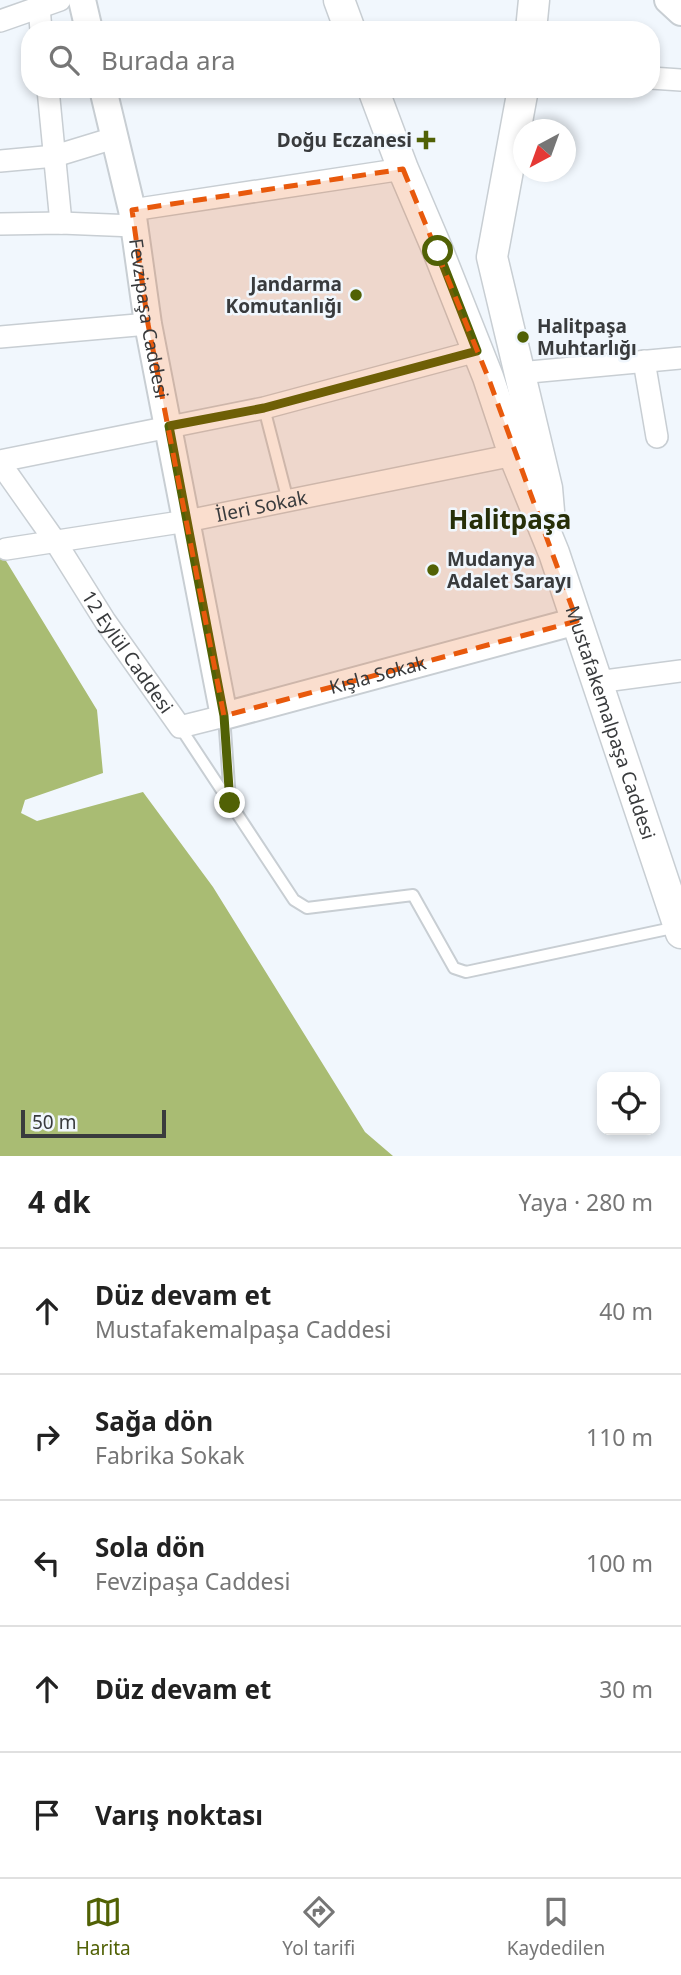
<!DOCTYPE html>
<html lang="tr">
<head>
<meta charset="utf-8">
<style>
	body { margin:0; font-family:"Noto Sans",sans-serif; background:#f2f2f2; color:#222 }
	.controls { position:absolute; right:21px; bottom:21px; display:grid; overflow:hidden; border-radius:14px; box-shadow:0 4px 10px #0003 }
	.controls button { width:63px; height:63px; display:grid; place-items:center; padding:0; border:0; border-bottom:2px solid #e0e0e0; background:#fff; color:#222; font:35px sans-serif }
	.compass { position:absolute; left:513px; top:119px; width:63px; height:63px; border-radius:50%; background:#fff; box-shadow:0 4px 10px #0003; rotate:221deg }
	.scale { position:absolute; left:21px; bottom:18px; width:145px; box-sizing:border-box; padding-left:7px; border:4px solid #393b3d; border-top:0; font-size:19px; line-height:24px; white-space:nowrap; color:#393b3d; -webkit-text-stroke:5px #f1f7fd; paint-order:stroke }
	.stop { position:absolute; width:21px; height:21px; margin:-16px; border:5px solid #516105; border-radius:50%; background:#fff }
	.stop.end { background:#516105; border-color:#fff; box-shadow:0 2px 7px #0008 }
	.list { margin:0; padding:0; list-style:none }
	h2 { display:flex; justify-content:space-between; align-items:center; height:91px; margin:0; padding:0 28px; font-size:30px }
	h2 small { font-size:23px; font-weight:400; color:#767676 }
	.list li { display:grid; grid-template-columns:46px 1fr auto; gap:21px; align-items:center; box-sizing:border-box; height:126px; padding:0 28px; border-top:2px solid #e0e0e0 }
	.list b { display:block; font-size:26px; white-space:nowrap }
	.list p { margin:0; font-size:23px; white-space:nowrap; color:#767676 }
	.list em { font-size:23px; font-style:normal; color:#767676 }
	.icon { flex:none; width:38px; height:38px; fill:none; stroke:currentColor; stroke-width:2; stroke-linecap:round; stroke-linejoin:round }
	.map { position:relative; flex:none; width:681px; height:1156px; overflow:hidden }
	.search { position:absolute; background:#fff; box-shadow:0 4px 10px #0003; left:21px; right:21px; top:21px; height:77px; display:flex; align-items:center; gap:18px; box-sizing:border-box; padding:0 24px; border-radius:28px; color:#767676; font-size:26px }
	.sheet { height:721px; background:#fff }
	nav { display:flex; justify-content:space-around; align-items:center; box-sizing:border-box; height:98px; border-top:2px solid #e0e0e0; background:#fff; font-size:19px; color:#767676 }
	nav a { display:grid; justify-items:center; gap:4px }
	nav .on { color:#516105 }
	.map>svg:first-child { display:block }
</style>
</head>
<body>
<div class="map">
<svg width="681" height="1156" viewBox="0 0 681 1156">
	<rect width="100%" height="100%" fill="#f1f7fd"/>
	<path fill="#a9bc73" d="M0,551L97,710L103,773L25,800L21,813L37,821L143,792L213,887L365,1132L393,1156H0Z"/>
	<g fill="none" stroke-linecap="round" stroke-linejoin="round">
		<g stroke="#c8ced3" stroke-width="14">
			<path id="service" d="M264,408L288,501
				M224,716L230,800
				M180,727L294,900L307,908L413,895L454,968L466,972L677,927"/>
		</g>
		<g stroke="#c8ced3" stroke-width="24">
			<g id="minor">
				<path d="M39,7L41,30"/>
				<path d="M0,21L60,0"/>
				<path d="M651,78L681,80"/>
				<path d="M48,89L61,223"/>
				<path d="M0,161L55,156L114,138"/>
				<path d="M132,210L403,169"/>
				<path d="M0,224L61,223L134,226"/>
				<path d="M0,337L148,324"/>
				<path d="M644,361L657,437"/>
				<path d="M519,373L681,358"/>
				<path d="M0,461L264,408L477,351"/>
				<path id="s1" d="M0,463L55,541L105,621L180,727L224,716"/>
				<path id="s2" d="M6,549L187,521L514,455"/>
				<path d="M597,682L681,671"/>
			</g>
		</g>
		<g stroke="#c8ced3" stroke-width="30">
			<g id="tertiary">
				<path d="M82,0L89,30"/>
				<path d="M668,0L681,12"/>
				<path id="s3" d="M103,89L132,210L148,324L224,716L577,621"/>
			</g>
		</g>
		<g stroke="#c8ced3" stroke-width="33">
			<g id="secondary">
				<path d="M339,0L350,30"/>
				<path d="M531,30L534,0"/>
				<path id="s4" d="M373,89L403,169L438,251L488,377L514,455L554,553L681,933"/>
				<path d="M523,89L492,257L547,488L549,511"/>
			</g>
		</g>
		<use href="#service" stroke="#fff" stroke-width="10"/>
		<use href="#minor" stroke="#fff" stroke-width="21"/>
		<use href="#tertiary" stroke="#fff" stroke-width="26"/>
		<use href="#secondary" stroke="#fff" stroke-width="30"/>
	</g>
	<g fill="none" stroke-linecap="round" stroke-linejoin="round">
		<path stroke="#516105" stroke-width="9" d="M230,803L224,716L169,426L264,408L477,351L438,251"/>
	</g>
	<path fill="#e8590c" fill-opacity="0.2" stroke="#e8590c" stroke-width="5" stroke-dasharray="14 9" stroke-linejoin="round" d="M403,169L488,377L577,621L224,716L148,324L132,210Z"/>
	<g fill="#516105" stroke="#f1f7fd" stroke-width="2.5">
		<path d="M422.5 129.5h7v7h7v7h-7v7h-7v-7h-7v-7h7z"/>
		<circle cx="356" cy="295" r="7"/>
		<circle cx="523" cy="337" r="7"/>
		<circle cx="433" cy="570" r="7"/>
	</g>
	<g text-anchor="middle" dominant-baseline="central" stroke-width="5" stroke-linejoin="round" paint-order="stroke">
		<g font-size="19" font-weight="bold" fill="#393b3d" stroke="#f1f7fd" text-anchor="end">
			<text x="412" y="140">Doğu Eczanesi</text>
			<text x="342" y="284">Jandarma<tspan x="342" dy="22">Komutanlığı</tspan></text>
			<text x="537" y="326" text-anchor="start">Halitpaşa<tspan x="537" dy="22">Muhtarlığı</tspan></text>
			<text x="447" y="559" text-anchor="start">Mudanya<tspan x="447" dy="22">Adalet Sarayı</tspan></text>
		</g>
		<g font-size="19" fill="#393b3d" stroke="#f1f7fd">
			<text stroke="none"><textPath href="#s3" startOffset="234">Fevzipaşa Caddesi</textPath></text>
			<text stroke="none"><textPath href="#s2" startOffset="259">İleri Sokak</textPath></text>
			<text stroke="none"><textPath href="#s1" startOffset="228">12 Eylül Caddesi</textPath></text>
			<text stroke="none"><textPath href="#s3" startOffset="798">Kışla Sokak</textPath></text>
			<text stroke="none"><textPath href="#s4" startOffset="677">Mustafakemalpaşa Caddesi</textPath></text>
		</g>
		<g font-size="26" font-weight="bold" fill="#272f08" stroke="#f1f7fd">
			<text x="510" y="519">Halitpaşa</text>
		</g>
	</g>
</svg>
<div class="controls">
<button><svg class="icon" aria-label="locate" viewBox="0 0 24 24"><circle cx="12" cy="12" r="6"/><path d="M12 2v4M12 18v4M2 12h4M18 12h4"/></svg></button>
</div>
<svg class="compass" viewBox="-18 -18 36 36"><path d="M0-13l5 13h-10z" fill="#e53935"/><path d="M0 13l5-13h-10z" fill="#767676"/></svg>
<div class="scale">50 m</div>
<div class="stop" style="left:438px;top:251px"></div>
<div class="stop end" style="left:230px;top:803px"></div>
<div class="search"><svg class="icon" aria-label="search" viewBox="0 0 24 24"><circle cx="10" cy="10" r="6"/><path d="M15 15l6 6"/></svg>Burada ara</div>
</div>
<section class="sheet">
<h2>4 dk<small>Yaya · 280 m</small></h2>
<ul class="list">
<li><svg class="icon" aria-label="ahead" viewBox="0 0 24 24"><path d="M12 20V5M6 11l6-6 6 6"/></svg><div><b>Düz devam et</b><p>Mustafakemalpaşa Caddesi</p></div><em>40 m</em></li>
<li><svg class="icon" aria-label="right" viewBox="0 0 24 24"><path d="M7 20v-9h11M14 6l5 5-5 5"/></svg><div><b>Sağa dön</b><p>Fabrika Sokak</p></div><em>110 m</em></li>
<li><svg class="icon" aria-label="left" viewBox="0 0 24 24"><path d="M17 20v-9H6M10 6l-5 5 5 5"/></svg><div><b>Sola dön</b><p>Fevzipaşa Caddesi</p></div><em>100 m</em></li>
<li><svg class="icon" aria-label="ahead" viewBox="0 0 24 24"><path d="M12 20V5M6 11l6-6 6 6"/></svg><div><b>Düz devam et</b></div><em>30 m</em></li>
<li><svg class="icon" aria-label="arrive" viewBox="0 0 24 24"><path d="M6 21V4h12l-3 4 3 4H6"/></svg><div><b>Varış noktası</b></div></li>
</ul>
</section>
<nav>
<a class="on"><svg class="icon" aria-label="map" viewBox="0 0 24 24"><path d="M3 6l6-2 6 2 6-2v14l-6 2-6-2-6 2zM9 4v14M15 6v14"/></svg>Harita</a>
<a><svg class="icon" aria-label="directions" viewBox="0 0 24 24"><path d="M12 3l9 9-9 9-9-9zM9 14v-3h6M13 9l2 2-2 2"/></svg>Yol tarifi</a>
<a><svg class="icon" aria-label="saved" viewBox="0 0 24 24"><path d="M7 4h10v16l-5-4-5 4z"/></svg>Kaydedilen</a>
</nav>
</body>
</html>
